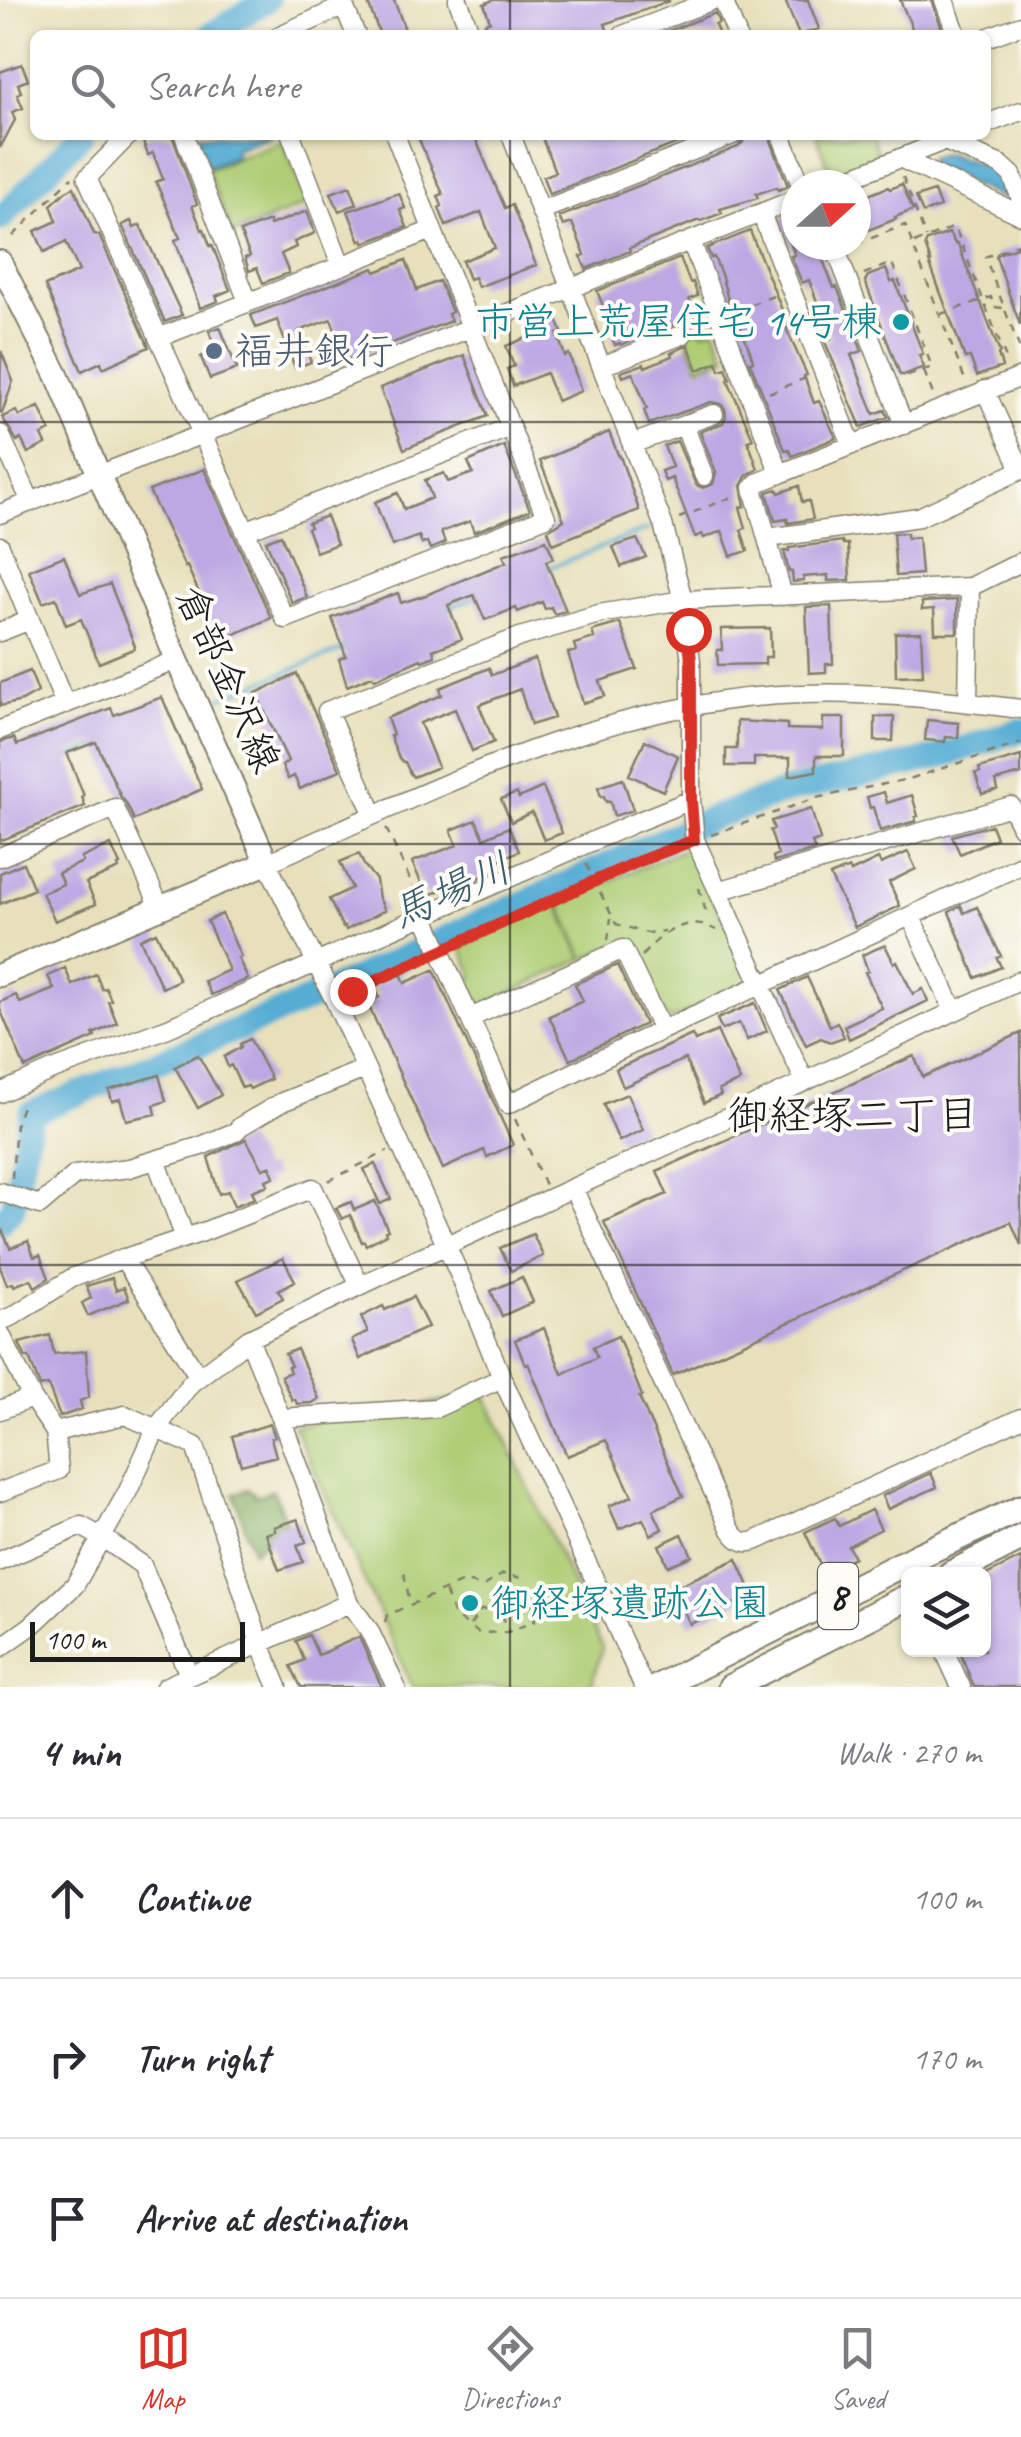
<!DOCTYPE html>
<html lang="en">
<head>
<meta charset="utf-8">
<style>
	body { margin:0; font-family:Caveat,"Klee One",sans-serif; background:#f7f7f7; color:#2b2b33 }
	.controls { position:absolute; right:30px; bottom:30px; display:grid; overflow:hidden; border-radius:15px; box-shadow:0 2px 8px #0004 }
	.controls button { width:90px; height:90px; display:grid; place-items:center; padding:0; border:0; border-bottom:2px solid #e1e1e2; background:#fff; color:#2b2b33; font:50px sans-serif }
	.compass { position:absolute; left:781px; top:170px; width:90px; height:90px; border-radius:50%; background:#fff; box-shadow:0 2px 8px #0004; rotate:69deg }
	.scale { position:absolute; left:30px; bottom:25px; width:215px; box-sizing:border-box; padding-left:10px; border:5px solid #1c1c1c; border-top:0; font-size:28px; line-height:35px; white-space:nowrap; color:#1c1c1c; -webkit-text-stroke:8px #fdfcf7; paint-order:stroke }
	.stop { position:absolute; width:30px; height:30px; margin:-22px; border:8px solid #d93025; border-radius:50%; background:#fff }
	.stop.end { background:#d93025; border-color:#fff; box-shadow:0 2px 10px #0008 }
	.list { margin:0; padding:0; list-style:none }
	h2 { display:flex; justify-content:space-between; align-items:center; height:130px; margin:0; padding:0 40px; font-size:42px }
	h2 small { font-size:32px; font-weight:400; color:#7c7c81 }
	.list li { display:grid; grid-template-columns:65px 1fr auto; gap:30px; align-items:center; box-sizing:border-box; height:160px; padding:0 40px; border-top:2px solid #e1e1e2 }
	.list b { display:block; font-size:38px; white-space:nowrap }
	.list em { font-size:32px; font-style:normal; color:#7c7c81 }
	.icon { flex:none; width:55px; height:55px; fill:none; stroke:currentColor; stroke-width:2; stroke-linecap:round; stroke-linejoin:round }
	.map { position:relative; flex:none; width:1021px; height:1687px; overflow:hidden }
	.search { position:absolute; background:#fff; box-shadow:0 2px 8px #0004; left:30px; right:30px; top:30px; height:110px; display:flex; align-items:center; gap:25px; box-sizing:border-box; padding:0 35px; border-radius:15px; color:#7c7c81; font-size:38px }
	.sheet { height:610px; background:#fff }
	nav { display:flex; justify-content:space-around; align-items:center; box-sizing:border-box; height:140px; border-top:2px solid #e1e1e2; background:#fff; font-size:28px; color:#7c7c81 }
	nav a { display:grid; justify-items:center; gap:5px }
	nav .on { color:#d93025 }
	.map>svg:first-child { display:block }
</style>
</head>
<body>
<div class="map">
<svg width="1021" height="1687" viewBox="0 0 1021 1687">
	<rect width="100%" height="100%" fill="#fdfcf7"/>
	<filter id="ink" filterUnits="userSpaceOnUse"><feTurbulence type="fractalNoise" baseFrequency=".01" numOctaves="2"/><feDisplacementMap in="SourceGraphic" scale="20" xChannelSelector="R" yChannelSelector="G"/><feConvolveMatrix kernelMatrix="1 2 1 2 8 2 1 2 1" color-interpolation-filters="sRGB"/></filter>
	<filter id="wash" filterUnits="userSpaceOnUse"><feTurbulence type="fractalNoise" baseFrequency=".0048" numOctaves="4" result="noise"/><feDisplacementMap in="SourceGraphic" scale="40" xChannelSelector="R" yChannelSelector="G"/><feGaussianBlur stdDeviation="2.25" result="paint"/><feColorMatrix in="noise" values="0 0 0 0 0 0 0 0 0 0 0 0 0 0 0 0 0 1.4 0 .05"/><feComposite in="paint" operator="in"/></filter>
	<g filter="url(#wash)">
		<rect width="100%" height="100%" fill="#e8e0bb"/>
		<path fill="#aecd75" stroke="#657448" stroke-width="2.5" d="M816,135H871L879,157L832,176Z
			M283,140L308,204L233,234L207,170Z
			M700,327L703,332L715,328L726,357L699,367L685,333Z
			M690,847L754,983L671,1020L665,1017L629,940L584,959L559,902Z
			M557,903L583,959L480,1007L470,1003L461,984L474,977L461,947Z
			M485,1394L602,1647L591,1687H413L294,1426Z"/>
		<path fill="#8ab066" stroke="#536641" stroke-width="2.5" d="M248,1489L257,1496L273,1490L286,1523L253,1552L234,1494Z"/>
		<path fill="#57add4" stroke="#3a6478" stroke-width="2.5" d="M195,135H272L235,149L236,156L208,167Z
			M946,153L995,170L1006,177L1013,197L1009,201L929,166V158Z"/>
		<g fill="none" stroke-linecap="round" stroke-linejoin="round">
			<path stroke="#57add4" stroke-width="4" d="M546,569L648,529
				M449,608L477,597
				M221,698L347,648
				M65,759L103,744"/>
			<path stroke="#57add4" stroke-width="25" d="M210,35L267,0
				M0,219L81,135
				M0,1222L13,1209L31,1113L290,1008L709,819L788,791L935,758L1021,730"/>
		</g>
		<g id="blocks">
			<path fill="#bda8e3" d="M367,0H394L407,35H380Z
				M493,0H669V1L605,24L609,35H490L485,23L490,21L484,4Z
				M785,0H808L819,29L799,35Z
				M900,0H932L944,35H915Z
				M715,13L719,23L715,25L719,35H667L666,32Z
				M22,64L28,80L18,84L21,92L17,94L23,108L12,112L15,120L0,148V72Z
				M152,135H172L197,204L192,206L202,230L204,229L210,246L212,245L230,290L216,296L218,301L200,308L175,240L180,238L156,182L163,179L153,153L148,155L142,139Z
				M417,135H474L505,208L512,205L536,265L478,287L474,277L469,279L462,261L495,248L481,212L446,226L439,208L442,206L438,196L443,194Z
				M541,135H693V137L549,194L543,177L555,172Z
				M745,135H769L788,186L778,190L777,187L756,194L758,198L720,209L722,213L701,221L699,220L629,248L630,251L586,269L581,256L585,255L572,223L563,226L559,217L738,147L743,142Z
				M902,184L913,210L895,217L896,219L856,235V200L888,187L890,189Z
				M350,186L357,204L339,211L331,193Z
				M74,187L94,234L99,235L149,347L103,368L101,362L82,371L45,286L79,271L66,242L44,252L35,231L57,221L51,205L66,191Z
				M934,191L940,207L923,213L916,197Z
				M399,193L405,208L400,210L407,227L364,243L363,239L360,241L348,211Z
				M307,211L315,233L294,242L296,247L281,254L289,273L263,283L257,268L249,271L245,258L250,256L240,232L269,221L270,225Z
				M791,214L793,218L796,217V245H817L834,288L837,287L862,351L851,355L874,414L885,410L888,417L861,427L825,342L831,339L809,280L802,283L791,256L795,255L781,218Z
				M131,221L134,228L140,225L182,315L165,322L122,225Z
				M750,231L789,327L786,328L807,375L804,376L814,403L819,401L836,438L792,456L789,449L785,450L750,362L753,361L750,351L733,307L730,308L722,277L714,257L711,258L707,248Z
				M949,233L956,245L958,244L1000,353L998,354L1002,367L977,376L970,357L965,358L929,262H931L925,245L927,241Z
				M1019,246L1021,252L1020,325L996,257L997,254Z
				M680,258L690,283L693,282L698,296L689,299L698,321L689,325L683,323L664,327L621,345L620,343L615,345L611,334L614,333L597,291Z
				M406,260L417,290L439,281L452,312L448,314L451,321L347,360L331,319L299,331L311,362L295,368L277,320L256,328L251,315L374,268L376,272Z
				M886,269L891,282L895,281L923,354L919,355L924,367L904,375H900L865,281L868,276Z
				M555,314L562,332L557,334L565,356L569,354L581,391L557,401L546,373L513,386L507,369L514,366L506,346L538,333L534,322Z
				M220,327L237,369L210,379L201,357L216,350L209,331Z
				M688,345L698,370L717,362L720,370L726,368L730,379L728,380L753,439L748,441L758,469L747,475L741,486L745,506L740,507L746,528L741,530L748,551L731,556L722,531L704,538L702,534L695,537L672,478L665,481L661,471L672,467L664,446L677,441L696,485L703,488L713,484L716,472L700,432L723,423L726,417L725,409L721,404L711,402L649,424L644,410L647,409L633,373L623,377L621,372L644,364L645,367L672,356L671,353Z
				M1,351L13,381L2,413L0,412Z
				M464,355L488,416L404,449L380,388Z
				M39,407L50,431L42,435L46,444L28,453L21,439L17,441L2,417L16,411L19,416Z
				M609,432L619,457L620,456L639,510L553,544L548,530L564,520L540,461Z
				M504,446L530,510L474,532L470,521L441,532L445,543L430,549L427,542L422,544L419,536L392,546L375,502L398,493L404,509L432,498L425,480L444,473L448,482L473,473L468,462Z
				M204,469L271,618L217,642L204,614L208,613L187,566L185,567L149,491Z
				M799,486L802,502L809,501L813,519L788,523L787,519L775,521L767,492L777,489L779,493Z
				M326,516L337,544L316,552L307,528L310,527L308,523Z
				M893,533H907V538L918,537L921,574L896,576Z
				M281,535L307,597L292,603L266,541Z
				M637,539L646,557L621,567L613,547Z
				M546,540L554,558L546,561L566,611L554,614L551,607L545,609L542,602L518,612L516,608L485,620L474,595L448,605L462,639L433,650L435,656L422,661L421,659L375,679L372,676L347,686L339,659L346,656L332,618L398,593L401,603L426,595L506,562L503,555Z
				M842,541L843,544H848L850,580L828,581V575L803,577L804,581L793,582L792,572H789L784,551H789V548Z
				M64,556L80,594L110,584L135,646L133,649L99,663L81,619L66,625L56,598L43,603L29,570Z
				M957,600V633H935L934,609L922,610V602Z
				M831,606L833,664H826V672L809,673L806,607Z
				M620,623L637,669L600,681L605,696L583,703L568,653L576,651L574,644L594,638L592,631Z
				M770,628L771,657H765V664L718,665L717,650H722L721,629Z
				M921,632L923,675L896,676L895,633Z
				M535,659L554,718L531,725L520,689L479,705L494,742L472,751L455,709L420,723L438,767L413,777L410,773L405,762H403L399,758L390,736L393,735L387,718L442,695L440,688L477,673L489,668L492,675Z
				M30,671L38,692L22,701L0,706V683Z
				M297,674L340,770L300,789L294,776L288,779L282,766L288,761L256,693Z
				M162,697L202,789L134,820L126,803L121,797L96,742L67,753L84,796L82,797L85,806L0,841V742L14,738L17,745L111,708L114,715Z
				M875,717H894L893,741H875Z
				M823,718H844V756H816V771L790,776V758H754V766H726V749H737V721L787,724V729L823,730Z
				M927,720L959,723L958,738L946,737L945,742L925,740Z
				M645,740L678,756L663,791L629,775Z
				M1021,756V774L996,781L998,790L982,794L975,773L980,772L979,768Z
				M623,779L633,810L614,816L610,801L606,802L604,796L601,797L598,787Z
				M543,787L562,833L544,840L532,812L511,822L501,799L517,793L519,798Z
				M884,792L887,803L912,795L918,816L915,817L916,821L880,831L873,807L870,808L867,797Z
				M811,809L820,840L812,843L815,850L774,862L773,857L778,855L770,830L774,829L771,821Z
				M476,820L484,838L509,827L519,851L494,862L497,870L453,889L452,886L427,896L412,862L457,845L451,830Z
				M991,825L996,838L960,854L952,836Z
				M111,845L120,865L118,866L119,869L86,883L96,904L55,921L42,893L63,884L58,873L83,862L81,858Z
				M908,852L916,869L889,882L900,906L855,927L830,876L849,868L851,872L878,859L881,864Z
				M359,854L364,865L376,880L379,898L385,910L346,930L345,927L343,928L329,899L352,888L340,862Z
				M23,863L34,889L0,904V873Z
				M961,906L964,913L977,907L1001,956L997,958L1001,967L976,978L949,912Z
				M222,914L241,957L238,958L248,979L211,995L204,981L229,970L207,921Z
				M156,932L179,980L162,988L140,939Z
				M885,945L894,963L897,961L913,994L923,989L928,1001L849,1039L844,1026L882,1008L865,972L868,971L862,955Z
				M617,965L645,1024L570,1060L549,1016L583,1001L575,984Z
				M65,968L72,985L96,974L102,989L106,988L111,1000L108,1001L117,1023L93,1034L95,1037L25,1068L0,1009V1002L16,995L20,1003L54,989L48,976Z
				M434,970L513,1145L487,1157L484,1150L443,1169L367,1002L379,997L374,986L401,974L405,983Z
				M807,977L830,1026L837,1022L844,1037L830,1042L821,1038L806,1045L780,990Z
				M755,1003L767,1031L747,1040L739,1023L722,1030L717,1019Z
				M717,1031L740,1081L719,1090L721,1095L704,1103L685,1059L623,1087L616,1069L692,1035L695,1041Z
				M1021,1033V1245L1011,1222L673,1375L604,1222L667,1194L657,1171L914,1056L923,1077Z
				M250,1039L271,1079L250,1089L248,1086L242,1088L231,1065L228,1067L224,1057L241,1047L240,1044Z
				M198,1055L221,1095L198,1108L175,1067Z
				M159,1075L166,1101L154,1105L156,1114L126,1120L120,1099L112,1101L109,1090Z
				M627,1094L643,1130L619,1141L603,1104Z
				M246,1139L263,1169L270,1166L274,1177L266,1180L268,1185L252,1191L255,1198L234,1206L228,1191L219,1194L208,1157Z
				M375,1164L391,1199L380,1204L364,1169Z
				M375,1201L388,1230L385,1231L386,1234L366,1245L364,1241L362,1242L350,1215L342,1219L336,1208L351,1202L354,1210Z
				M0,1225L10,1248L28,1241L34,1257L40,1255L49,1278L35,1287L31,1279L14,1286L13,1283L7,1285L0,1267Z
				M533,1234L543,1256L511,1271L500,1248Z
				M283,1258L295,1281L278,1290L283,1298L256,1312L238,1280Z
				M522,1277L533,1302L502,1316L491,1291Z
				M112,1278L116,1290L124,1287L129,1299L88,1316L82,1303L91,1298L86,1286Z
				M413,1297L428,1327L360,1359L352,1340L368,1332L361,1317L383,1306L385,1310Z
				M544,1328L562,1374L597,1357L593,1347L618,1336L642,1396L639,1397L683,1496L653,1510L662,1529L651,1535L643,1519L619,1529L609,1506L632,1496L606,1440L567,1456L528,1363L525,1364L515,1340Z
				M50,1335L54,1354L86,1351L89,1397L80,1401L82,1409L60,1417L48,1385L40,1387L29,1357L26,1358L19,1343Z
				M297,1349L319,1399L312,1403L297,1404L295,1399L292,1400L281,1376L290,1372L288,1367L291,1366L285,1354Z
				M270,1424L275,1437L271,1438L276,1456L241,1465L232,1436Z
				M931,1473L937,1487L888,1509L882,1496Z
				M871,1510L881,1529L848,1546L854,1557L824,1572L805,1532L835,1518L839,1526Z
				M298,1519L306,1542L297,1545L303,1562L279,1570L266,1534L275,1531L274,1527Z
				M682,1534L692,1556L668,1566L659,1545Z
				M1021,1558V1687H974L959,1650H984V1576Z
				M737,1559L753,1595L690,1624L673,1588Z
				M309,1635L318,1655L359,1637L382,1687H301L291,1666L304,1660L296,1641Z"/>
		</g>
	</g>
	<g filter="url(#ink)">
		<use href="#blocks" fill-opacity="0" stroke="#827e6c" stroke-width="2.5"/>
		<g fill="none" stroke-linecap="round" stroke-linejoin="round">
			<g stroke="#827e6c" stroke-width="21">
				<path id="minor" d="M458,0L471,35
					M723,0L737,35
					M944,0L957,35
					M280,35L344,6L356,35
					M623,35L713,0
					M986,38L1021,25
					M986,124L1021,111
					M129,135L87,178L285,619L546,517L395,135
					M184,135L248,302
					M291,135L341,265
					M511,135L663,524L683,600L691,661V800L695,840L804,1080
					M781,135L801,185
					M945,141L1001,165L1012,175L1021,199
					M900,158L1021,215
					M832,185L959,135
					M540,211L733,135
					M761,213L852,445
					M691,241L780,474L1021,377
					M834,245L904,425
					M158,338L432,230
					M602,366L682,335
					M985,390L1021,469
					M684,425L704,476
					M0,434L31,502
					M632,444L714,414
					M780,474L757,483L753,488L783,596
					M0,514L796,199
					M245,531L511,427
					M768,538L919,517L1021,470
					M0,546L30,620L0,632
					M30,620L65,704
					M968,703L970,587
					M0,730L177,660
					M374,815L327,711L520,637L599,614L683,600L970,587L1021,562
					M0,857L115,808L160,907
					M718,891L1011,806L1021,827
					M424,915L508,1104L662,1030L1021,865
					M911,917L954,1011
					M470,1018L623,949L662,1030
					M0,1093L50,1071L168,1028L634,823L691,800
					M156,1160L185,1238
					M573,1188L731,1530C737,1539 744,1545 755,1541L1021,1418
					M0,1192L40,1205L75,1175L129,1168L201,1146L235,1132L241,1126L282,1102L365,1069
					M123,1258L199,1377
					M0,1321L13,1316L72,1278L119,1260L203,1232L313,1188L360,1286
					M0,1333L32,1398L55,1432L59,1470L0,1492
					M249,1339L281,1418L349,1603L369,1630L396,1687
					M0,1410L32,1398
					M281,1418L436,1408L502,1378
					M55,1432L125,1415L195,1446L260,1644L278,1687
					M0,1561L81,1526L103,1538L142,1565L189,1675
					M0,1648L31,1626L75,1585L128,1491L156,1429L191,1383L249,1339L414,1260L725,1119L1021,980
					M944,1650L961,1687
					M165,1687L349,1603
					M644,1687L502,1378L461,1278L334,999L267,863C438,787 610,700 801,694C874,691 948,700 1021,709"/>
			</g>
			<g stroke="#827e6c" stroke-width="26">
				<path id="major" d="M0,262L57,375L177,660L267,863L0,975"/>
			</g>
			<g stroke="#827e6c" stroke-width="29">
				<path id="highway" d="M951,1574L1021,1538
					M658,1687L920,1555L1021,1508
					M731,1687L908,1597"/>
			</g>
			<path stroke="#827e6c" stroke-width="2.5" stroke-dasharray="8 8" stroke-linecap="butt" d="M903,177L926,238
				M13,236L72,177
				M914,243L955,227L1008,364
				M1021,243L985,257L1021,352
				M856,244L905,225L965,380
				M864,274L892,263L932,367L903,378
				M736,310L776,295
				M941,314L991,297L994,307L1003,308
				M924,371L934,397
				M769,393L808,377
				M679,518L737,495
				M386,828L418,897
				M711,835L816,798L909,779L1021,743
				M586,864L616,924L647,933L665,931
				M699,888L705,909L709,912
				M608,940L611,918
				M454,946L637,863L680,846
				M642,956C662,932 686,915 716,930
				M352,991L424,959
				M515,1119L545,1185
				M12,1178L16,1123L23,1103
				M328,1181L388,1151
				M404,1573L410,1603
				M503,1599L500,1609L508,1630
				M385,1622L387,1615L463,1582L484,1586L503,1574L518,1577L532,1598L535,1621L508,1632L479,1633L454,1616L445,1590
				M470,1625L481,1610L500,1609"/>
			<use href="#minor" stroke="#fff" stroke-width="18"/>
			<use href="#major" stroke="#fff" stroke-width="22"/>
			<use href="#highway" stroke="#fff" stroke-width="25"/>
		</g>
	</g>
	<g fill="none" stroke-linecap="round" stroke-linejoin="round" filter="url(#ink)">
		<path stroke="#d93025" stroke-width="12" d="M352,991L637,862L694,840L691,800V661L688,630"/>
	</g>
	<path fill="none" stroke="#1c1c1c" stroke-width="2.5" stroke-opacity="0.55" d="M510,0V35M510,135V1687M0,422H1021M0,844H1021M0,1265H1021"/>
	<g fill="#0f9aa8" stroke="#fdfcf7" stroke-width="4">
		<circle cx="901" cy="322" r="10"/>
		<circle cx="470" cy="1603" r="10"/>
	</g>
	<circle fill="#5c6f8a" stroke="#fdfcf7" stroke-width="4" cx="214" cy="351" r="10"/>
	<g text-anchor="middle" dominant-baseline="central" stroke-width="8" stroke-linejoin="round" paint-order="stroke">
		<rect fill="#fdfcf7" stroke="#605f5e" stroke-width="2.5" x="818" y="1563" width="40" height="66" rx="8"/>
		<g font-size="38" font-weight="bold" fill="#1c1c1c">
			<text x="838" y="1596">8</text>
		</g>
		<g font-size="40" fill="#0d838f" stroke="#fdfcf7" text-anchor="end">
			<text x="881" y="322">市営上荒屋住宅 14号棟</text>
			<text x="490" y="1603" text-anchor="start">御経塚遺跡公園</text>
		</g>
		<g font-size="40" fill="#4e5e75" stroke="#fdfcf7" text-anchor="start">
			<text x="234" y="351">福井銀行</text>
		</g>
		<g font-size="40" fill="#1c1c1c" stroke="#fdfcf7">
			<text transform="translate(228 679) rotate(66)">倉部金沢線</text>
		</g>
		<g font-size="42" font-style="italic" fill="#375d6f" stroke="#fdfcf7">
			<text transform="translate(451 891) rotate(-24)">馬場川</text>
		</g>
		<g font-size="42" fill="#1c1c1c" stroke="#fdfcf7">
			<text x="853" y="1115">御経塚二丁目</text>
		</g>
	</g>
</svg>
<div class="controls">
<button><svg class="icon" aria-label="layers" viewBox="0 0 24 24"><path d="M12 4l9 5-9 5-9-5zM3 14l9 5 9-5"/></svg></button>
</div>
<svg class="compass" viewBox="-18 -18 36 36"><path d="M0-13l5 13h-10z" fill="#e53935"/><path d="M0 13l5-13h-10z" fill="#7c7c81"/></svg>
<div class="scale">100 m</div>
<div class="stop" style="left:688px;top:630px"></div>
<div class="stop end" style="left:352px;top:991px"></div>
<div class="search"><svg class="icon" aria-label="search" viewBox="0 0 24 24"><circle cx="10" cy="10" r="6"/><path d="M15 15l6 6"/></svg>Search here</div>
</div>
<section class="sheet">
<h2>4 min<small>Walk · 270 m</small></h2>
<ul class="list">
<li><svg class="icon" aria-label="ahead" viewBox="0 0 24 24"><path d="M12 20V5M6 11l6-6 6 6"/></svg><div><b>Continue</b></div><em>100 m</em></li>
<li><svg class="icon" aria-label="right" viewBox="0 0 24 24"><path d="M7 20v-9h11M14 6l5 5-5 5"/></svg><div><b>Turn right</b></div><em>170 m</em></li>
<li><svg class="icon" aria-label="arrive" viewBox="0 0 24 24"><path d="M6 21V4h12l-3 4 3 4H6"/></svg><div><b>Arrive at destination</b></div></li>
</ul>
</section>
<nav>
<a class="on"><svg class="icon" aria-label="map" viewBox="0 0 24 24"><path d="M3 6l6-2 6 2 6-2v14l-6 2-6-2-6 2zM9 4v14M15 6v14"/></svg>Map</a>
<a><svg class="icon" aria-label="directions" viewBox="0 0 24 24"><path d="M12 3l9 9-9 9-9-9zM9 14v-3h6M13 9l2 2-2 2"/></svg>Directions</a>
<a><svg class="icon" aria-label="saved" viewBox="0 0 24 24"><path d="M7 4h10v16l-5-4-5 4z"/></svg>Saved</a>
</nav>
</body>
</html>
